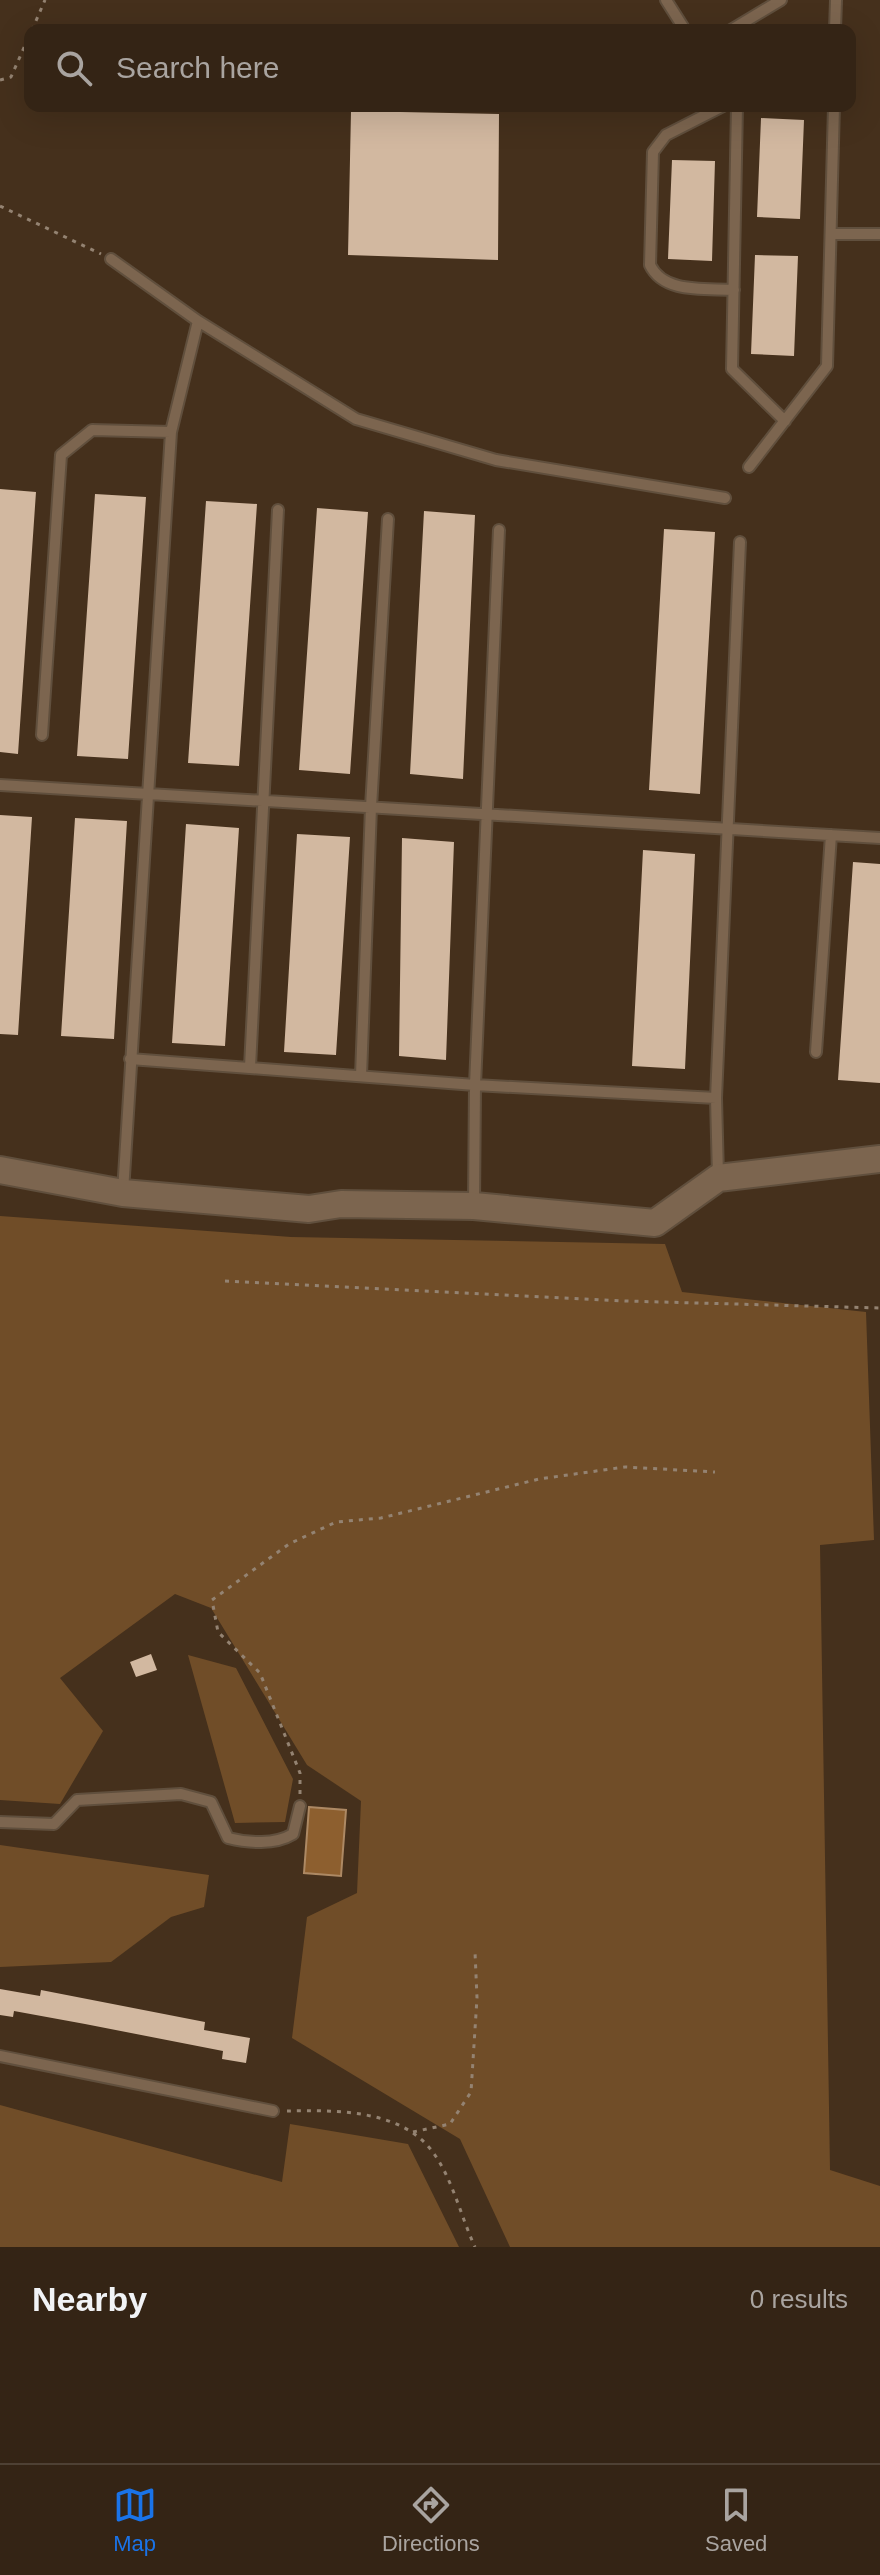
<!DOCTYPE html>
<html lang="en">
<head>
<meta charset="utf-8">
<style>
	body { margin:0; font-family:Helvetica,sans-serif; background:#3c2c1e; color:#f1f3f6 }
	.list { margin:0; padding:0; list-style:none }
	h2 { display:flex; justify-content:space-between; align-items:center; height:104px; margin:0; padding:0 32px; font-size:34px }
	h2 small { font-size:26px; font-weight:400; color:#a9a4a0 }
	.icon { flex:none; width:44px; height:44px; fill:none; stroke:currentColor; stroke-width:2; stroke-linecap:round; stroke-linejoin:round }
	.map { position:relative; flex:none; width:880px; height:2247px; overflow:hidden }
	.search { position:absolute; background:#342415; box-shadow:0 8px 32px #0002; left:24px; right:24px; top:24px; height:88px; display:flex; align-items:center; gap:20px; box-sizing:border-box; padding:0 28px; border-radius:16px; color:#a9a4a0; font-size:30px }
	.sheet { height:216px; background:#342415 }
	nav { display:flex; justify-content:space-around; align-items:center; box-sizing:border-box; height:112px; border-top:2px solid #4e4134; background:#342415; font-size:22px; color:#a9a4a0 }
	nav a { display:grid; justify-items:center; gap:4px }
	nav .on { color:#1a73e8 }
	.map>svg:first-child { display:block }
</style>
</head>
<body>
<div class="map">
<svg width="880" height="2247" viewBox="0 0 880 2247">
	<rect width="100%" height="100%" fill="#45301c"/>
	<path fill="#704d28" d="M0,1216L291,1237L665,1244L682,1292L866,1312L874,1540L820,1545L830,2170L880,2186V2247H510L460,2139L292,2038L307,1917L357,1893L361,1801L307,1765L211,1608L175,1594L60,1678L103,1731L60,1804L0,1800Z
		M188,1655L236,1668L293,1779L285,1822L235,1823Z
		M0,1845L209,1875L204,1907L171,1917L111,1962L0,1967Z
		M0,2105L282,2182L290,2124L408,2144L459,2247H0Z"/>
	<path fill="#8d5f2f" stroke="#ad8964" stroke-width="2" d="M309,1807L346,1810L341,1876L304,1873Z"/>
	<path fill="#d2b8a0" d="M351,111L499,114L498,260L348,255Z
		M761,118L804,120L800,219L757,217Z
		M672,160L715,161L712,261L668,259Z
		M755,255L798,256L794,356L751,354Z
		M0,489L36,492L18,754L0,752Z
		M95,494L146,497L128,759L77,756Z
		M206,501L257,504L239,766L188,763Z
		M317,508L368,512L350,774L299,770Z
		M424,511L475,515L463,779L410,774Z
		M664,529L715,532L700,794L649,790Z
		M0,815L32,817L18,1035L0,1034Z
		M75,818L127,821L114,1039L61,1036Z
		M186,824L239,828L225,1046L172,1043Z
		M297,834L350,837L336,1055L284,1052Z
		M402,838L454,842L446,1060L399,1056Z
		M643,850L695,854L685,1069L632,1066Z
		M853,862L880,864V1083L838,1080Z
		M151,1654L157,1670L136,1677L130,1662Z
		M0,1989L40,1996L41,1990L205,2022L204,2030L250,2038L246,2063L222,2059L223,2051L85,2024L14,2011L13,2017L0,2015Z"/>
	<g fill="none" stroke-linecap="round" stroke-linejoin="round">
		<g stroke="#604f3d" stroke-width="14">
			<path id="service" d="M666,0L685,30
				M731,30L781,0
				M835,30L836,0
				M723,106L666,135L653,152L650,265C664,294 705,288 734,290
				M737,106L732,369L785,421
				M831,234H880
				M111,259L198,321L171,432L123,1192
				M198,321L356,419L496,460L725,498
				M749,467L827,366L834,106
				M42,735L61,455L92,430L171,432
				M0,785L880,838
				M816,1052L831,835
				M130,1059L475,1085L716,1098
				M250,1067L278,510
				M361,1076L371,807L388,519
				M718,1176L716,1098L740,542
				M474,1204L475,1085L499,530
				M0,1822L54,1824L77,1800L181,1794L211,1802L228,1838C248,1843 275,1845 293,1834L300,1806
				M0,2056L273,2111"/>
		</g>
		<g stroke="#604f3d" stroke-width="30">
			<path id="tertiary" d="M0,1170L123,1193L309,1209L341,1204L474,1206L655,1223L718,1178L880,1159"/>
		</g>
		<path stroke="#948372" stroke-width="3" stroke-dasharray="4 6" stroke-linecap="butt" d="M32,30L45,0
			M0,80L11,77L30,34
			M0,206L101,254
			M225,1281L625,1301L880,1308
			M300,1794V1773L260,1673L218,1632L212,1600L289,1544L336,1522L381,1518L539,1479L625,1467L715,1472
			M287,2111C335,2110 400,2109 432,2151C452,2177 461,2217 475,2247
			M413,2132L450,2124L471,2092L477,1998L475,1952"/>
		<use href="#service" stroke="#7c654f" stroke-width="10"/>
		<use href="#tertiary" stroke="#7c654f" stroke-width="26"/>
	</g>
</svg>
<div class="search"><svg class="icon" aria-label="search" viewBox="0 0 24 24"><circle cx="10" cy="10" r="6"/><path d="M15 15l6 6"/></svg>Search here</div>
</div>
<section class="sheet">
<h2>Nearby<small>0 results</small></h2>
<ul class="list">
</ul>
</section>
<nav>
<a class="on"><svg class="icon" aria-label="map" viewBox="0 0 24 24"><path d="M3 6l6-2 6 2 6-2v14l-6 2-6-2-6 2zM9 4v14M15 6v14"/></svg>Map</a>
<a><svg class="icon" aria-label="directions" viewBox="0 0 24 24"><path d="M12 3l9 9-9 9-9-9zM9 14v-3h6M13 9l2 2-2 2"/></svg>Directions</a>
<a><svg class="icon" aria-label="saved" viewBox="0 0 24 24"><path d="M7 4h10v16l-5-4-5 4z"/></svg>Saved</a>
</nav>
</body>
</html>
